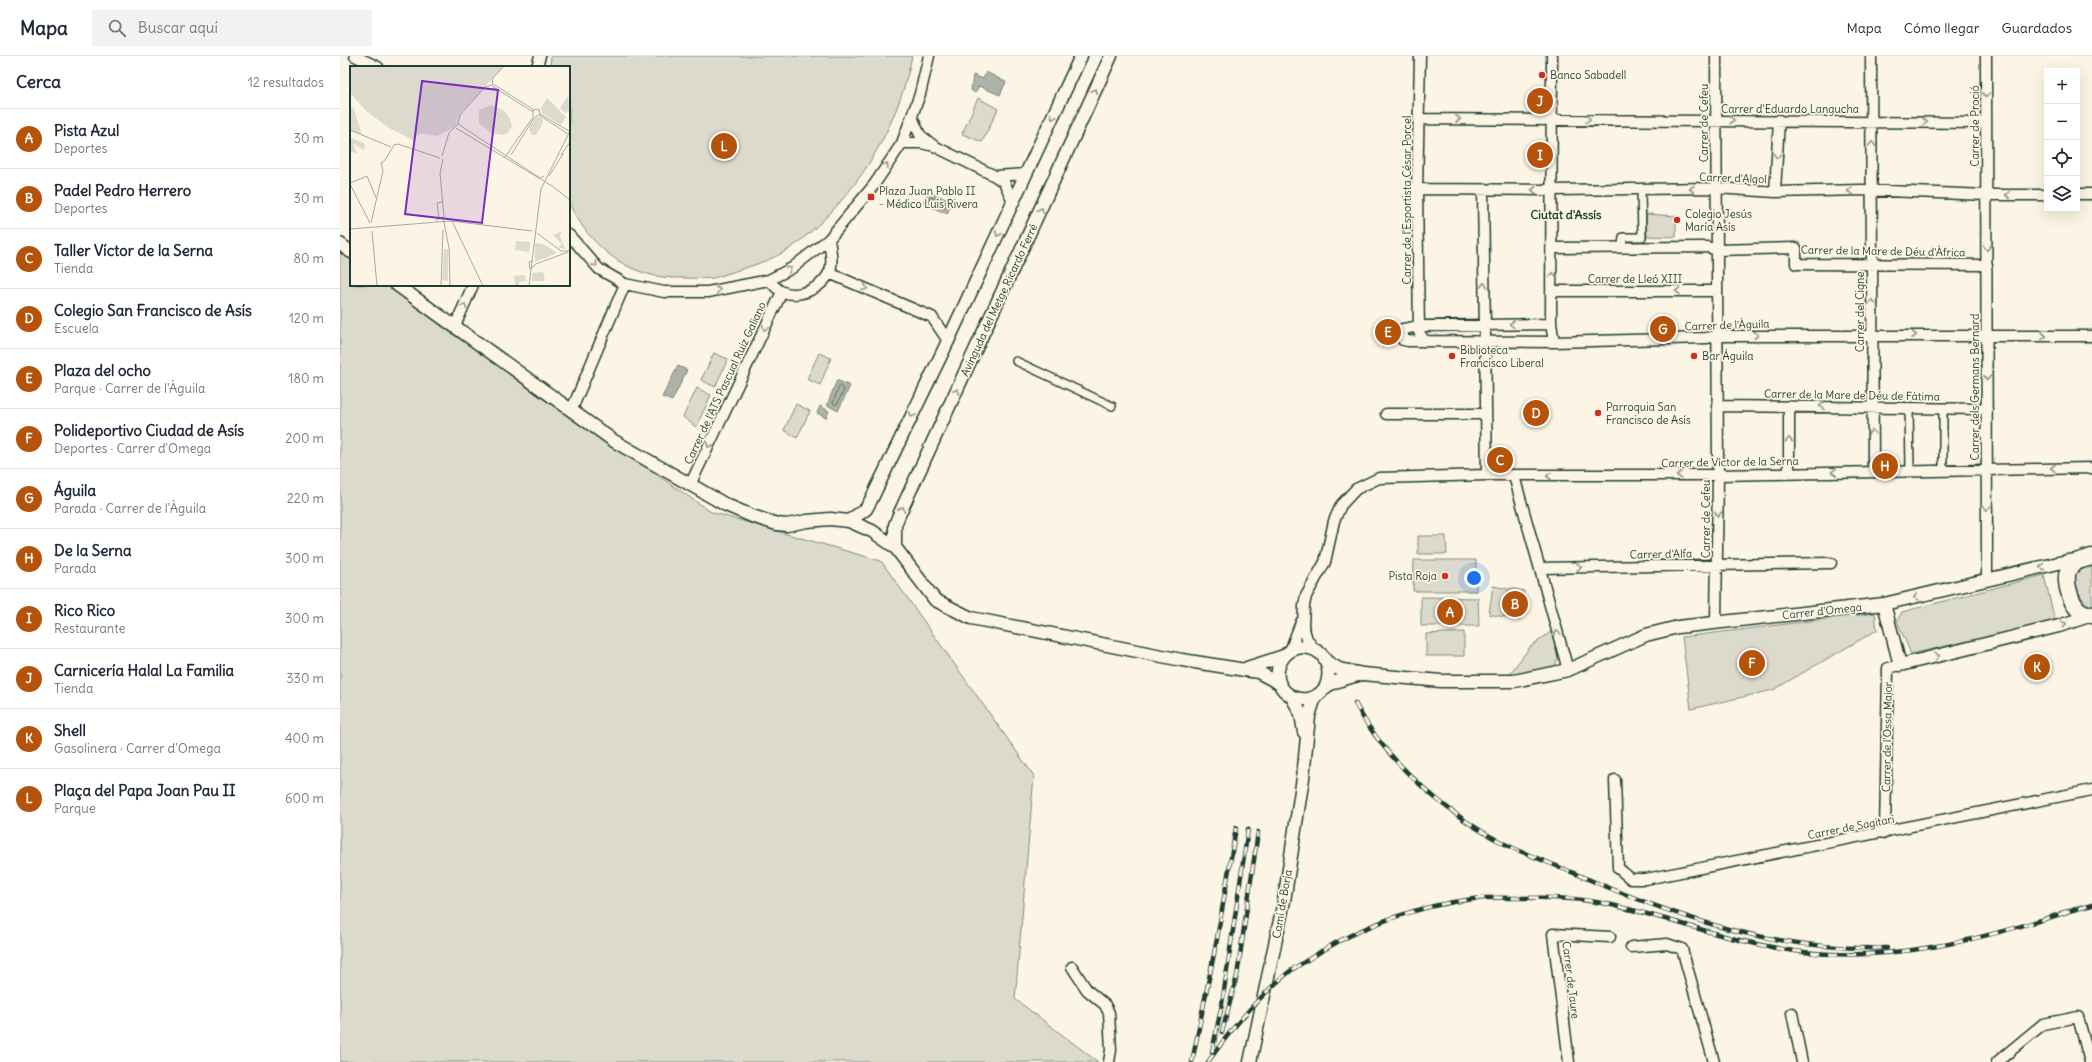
<!DOCTYPE html>
<html lang="es">
<head>
<meta charset="utf-8">
<style>
	body { margin:0; font-family:Delius,sans-serif; background:#f2f2f3; color:#1f2937 }
	.controls { position:absolute; right:12px; top:12px; display:grid; overflow:hidden; border-radius:0px; box-shadow:0 4px 16px #0002 }
	.controls button { width:36px; height:36px; display:grid; place-items:center; padding:0; border:0; border-bottom:1px solid #e0e1e3; background:#fff; color:#1f2937; font:20px sans-serif }
	.you { position:absolute; left:1134px; top:522px; width:14px; height:14px; margin:-10px; border:3px solid #fff; border-radius:50%; background:#1a73e8; box-shadow:0 0 0 6px #1a73e833 }
	.badge { display:grid; place-items:center; width:26px; height:26px; border-radius:50%; background:#b45309; color:#fff; font-size:13px; font-weight:700 }
	.pin { position:absolute; translate:-50% -50%; border:2px solid #fff; box-shadow:0 1px 4px #0006 }
	.list { margin:0; padding:0; list-style:none }
	h2 { display:flex; justify-content:space-between; align-items:center; height:52px; margin:0; padding:0 16px; font-size:17px }
	h2 small { font-size:13px; font-weight:400; color:#747a83 }
	.list li { display:grid; grid-template-columns:26px 1fr auto; gap:12px; align-items:center; box-sizing:border-box; height:60px; padding:0 16px; border-top:1px solid #e0e1e3 }
	.list b { display:block; font-size:15px; white-space:nowrap }
	.list p { margin:0; font-size:13px; white-space:nowrap; color:#747a83 }
	.list em { font-size:13px; font-style:normal; color:#747a83 }
	.icon { flex:none; width:22px; height:22px; fill:none; stroke:currentColor; stroke-width:2; stroke-linecap:round; stroke-linejoin:round }
	.map { position:relative; flex:none; width:1752px; height:1006px; overflow:hidden }
	header { display:flex; align-items:center; gap:24px; box-sizing:border-box; height:56px; padding:0 20px; background:#fff; border-bottom:1px solid #e0e1e3 }
	header strong { font-size:19px }
	nav { display:flex; gap:22px; margin-inline-start:auto; font-size:14px }
	.search { width:280px; height:36px; background:#f2f2f3; display:flex; align-items:center; gap:10px; box-sizing:border-box; padding:0 14px; border-radius:0px; color:#747a83; font-size:15px }
	main { display:flex }
	aside { flex:1; background:#fff }
	.map>svg:first-child { display:block }
</style>
</head>
<body>
<header>
<strong>Mapa</strong>
<div class="search"><svg class="icon" aria-label="search" viewBox="0 0 24 24"><circle cx="10" cy="10" r="6"/><path d="M15 15l6 6"/></svg>Buscar aquí</div>
<nav><a>Mapa</a><a>Cómo llegar</a><a>Guardados</a></nav>
</header>
<main>
<aside>
<h2>Cerca<small>12 resultados</small></h2>
<ul class="list">
<li><span class="badge">A</span><div><b>Pista Azul</b><p>Deportes</p></div><em>30 m</em></li>
<li><span class="badge">B</span><div><b>Padel Pedro Herrero</b><p>Deportes</p></div><em>30 m</em></li>
<li><span class="badge">C</span><div><b>Taller Víctor de la Serna</b><p>Tienda</p></div><em>80 m</em></li>
<li><span class="badge">D</span><div><b>Colegio San Francisco de Asís</b><p>Escuela</p></div><em>120 m</em></li>
<li><span class="badge">E</span><div><b>Plaza del ocho</b><p>Parque · Carrer de l'Àguila</p></div><em>180 m</em></li>
<li><span class="badge">F</span><div><b>Polideportivo Ciudad de Asís</b><p>Deportes · Carrer d'Omega</p></div><em>200 m</em></li>
<li><span class="badge">G</span><div><b>Águila</b><p>Parada · Carrer de l'Àguila</p></div><em>220 m</em></li>
<li><span class="badge">H</span><div><b>De la Serna</b><p>Parada</p></div><em>300 m</em></li>
<li><span class="badge">I</span><div><b>Rico Rico</b><p>Restaurante</p></div><em>300 m</em></li>
<li><span class="badge">J</span><div><b>Carnicería Halal La Familia</b><p>Tienda</p></div><em>330 m</em></li>
<li><span class="badge">K</span><div><b>Shell</b><p>Gasolinera · Carrer d'Omega</p></div><em>400 m</em></li>
<li><span class="badge">L</span><div><b>Plaça del Papa Joan Pau II</b><p>Parque</p></div><em>600 m</em></li>
</ul>
</aside>
<div class="map">
<svg width="1752" height="1006" viewBox="0 0 1752 1006">
	<rect width="100%" height="100%" fill="#fcf5e5"/>
	<filter id="ink" filterUnits="userSpaceOnUse"><feTurbulence type="fractalNoise" baseFrequency=".025" numOctaves="2"/><feDisplacementMap in="SourceGraphic" scale="8" xChannelSelector="R" yChannelSelector="G"/><feConvolveMatrix kernelMatrix="1 2 1 2 8 2 1 2 1" color-interpolation-filters="sRGB"/></filter>
	<g filter="url(#ink)">
		<path fill="#dcdacc" stroke="#7e8c80" d="M211,0H572C557,75 515,142 455,189C439,201 418,208 399,214C391,216 382,220 373,222C364,223 353,222 343,222C291,224 251,193 229,147V11H210Z
			M638,42L658,53L642,86L622,78Z
			M1306,158L1336,160V181L1307,180Z
			M0,196L11,204V229H46L108,275L371,456L541,505L694,720L675,943L758,1006H0Z
			M374,297L388,303L375,331L361,324Z
			M479,297L491,302L480,329L467,323Z
			M357,332L371,339L356,371L343,361Z
			M456,348L470,355L457,382L444,374Z
			M1078,480H1106L1107,498H1078Z
			M1074,504H1136V535H1073Z
			M1752,506V550C1742,547 1731,526 1736,516C1739,511 1747,509 1752,506Z
			M1704,519L1715,565L1571,598L1557,565L1562,556Z
			M1153,530L1168,533L1164,561L1149,558Z
			M1170,532L1184,535L1180,564L1165,561Z
			M1081,541L1138,542L1139,570H1081Z
			M1535,557L1537,574L1433,634L1351,653L1342,581Z
			M1212,575L1218,602L1214,612L1168,620L1190,591Z
			M1124,576V600H1086V578Z"/>
		<path fill="#aeb3a7" stroke="#758479" d="M646,16L666,26L660,39L639,30L635,37L631,34L633,19L643,23Z
			M588,135L612,146L607,158L583,147Z
			M338,310L347,314L332,345L322,341Z
			M497,324L510,330L498,355L487,349Z
			M480,350L489,355L486,362L477,357Z"/>
		<g fill="none" stroke-linecap="round" stroke-linejoin="round">
			<path stroke="#586c62" stroke-width="1" d="M592,141L606,147V151L603,152L590,145V142Z
				M501,330L504,334L497,348L495,349L493,346L499,331Z"/>
			<g stroke="#1f3d34" stroke-width="10">
				<path id="pedestrian" d="M1282,190L1283,181H1302L1301,133
					M676,305L772,350
					M1569,351L1570,414
					M1603,413V352"/>
			</g>
			<g stroke="#1f3d34" stroke-width="13">
				<path id="minor" d="M15,0L38,11
					M1080,0L1077,133L1079,276L1083,283L1087,285
					M1212,0L1211,268L1214,286
					M1376,0L1378,419L1376,566
					M1531,0L1533,415
					M1646,0L1647,524
					M197,11L200,0
					M572,61L580,79L594,90L655,120
					M1079,63L1646,67
					M562,87H581L590,89
					M1077,133L1213,134L1377,132L1435,136L1522,134L1647,139H1707
					M1143,134L1147,419
					M1435,136L1439,64
					M1737,138H1752
					M673,145L664,126L655,120L686,118
					M229,179L259,213L285,228L324,236H368L429,224L452,212L489,183L534,129L562,87L580,38L589,0
					M1213,192L1367,191L1377,194L1456,192V208L1647,209
					M489,217L592,261L608,285
					M429,224C433,228 438,235 443,236C459,242 481,233 489,217C494,208 490,192 489,183
					M1213,235H1377
					M1211,268L1080,270L1063,273V284L1068,285L1214,286L1366,282L1377,280H1752
					M115,270L133,229
					M1377,350L1647,353
					M1449,350V418
					M232,353L285,228
					M1046,358H1145
					M1174,420L1228,614
					M350,429L442,236
					M1200,512L1491,507
					M975,594L967,583L963,570L964,550L966,540L985,506L994,465L1001,449L1016,433L1039,422L1147,419H1378L1752,412
					M950,595L961,566
					M1275,724L1278,812L1291,823H1306L1752,734
					M1545,777L1548,612L1560,609
					M1291,891L1327,888L1342,893L1374,1006
					M732,911L747,934L765,949L769,957L771,994L769,1006
					M1452,957L1462,1006
					M1229,1006L1213,878L1270,881
					M1657,1006L1703,968L1738,961L1750,1006"/>
			</g>
			<g stroke="#1f3d34" stroke-width="15">
				<path id="tertiary" d="M0,188L11,196
					M57,229L274,385L386,449L412,460L437,468L447,469L467,465L490,463L509,465L532,475L555,491L595,544L631,562L842,604L918,616L939,627
					M509,465L526,453L531,444L608,285L741,0
					M555,491V469L559,459L771,0
					M1544,548L1560,609L1719,570L1752,559
					M987,606L999,613L1023,618L1101,625H1174L1228,614L1306,579L1338,571L1544,548L1727,505L1740,504
					M907,612L944,600
					M986,630C992,614 987,596 969,592C942,586 926,622 948,638C957,645 970,645 979,638C982,636 984,632 987,630C997,624 1011,621 1022,618
					M952,641L961,658L964,676
					M910,1006L944,845L963,722L969,660L975,641"/>
			</g>
			<g stroke="#1f3d34" stroke-width="19">
				<path id="primary" d="M1752,501C1745,503 1737,504 1732,509C1721,519 1730,547 1740,555C1744,558 1748,558 1752,559"/>
			</g>
			<use href="#pedestrian" stroke="#fcf5e5" stroke-width="7"/>
			<use href="#minor" stroke="#fcf5e5" stroke-width="10"/>
			<use href="#tertiary" stroke="#fcf5e5" stroke-width="12"/>
			<use href="#primary" stroke="#fcf5e5" stroke-width="16"/>
			<g stroke="#1f3d34" stroke-width="4.5">
				<path id="rail" d="M1015,647C1045,706 1113,764 1173,792C1196,802 1220,811 1243,821C1344,864 1436,895 1547,892
					M1721,857L1752,849
					M882,976L897,920L918,776
					M872,996L882,948L908,773
					M852,1006L877,883L896,772
					M868,1006C891,973 917,942 949,916C958,909 970,903 980,896C1026,868 1079,850 1133,843C1149,841 1167,842 1184,842C1212,841 1239,842 1267,848C1333,862 1394,888 1462,896C1554,906 1640,884 1727,856"/>
			</g>
			<use href="#rail" stroke="#fcf5e5" stroke-width="3" stroke-dasharray="9" stroke-linecap="butt"/>
		</g>
		<defs><path id="oneway-chevron" d="M-2-3.5L2.5 0L-2 3.5" fill="none" stroke-width="1.6" stroke-linecap="round" stroke-linejoin="round"/></defs>
		<g stroke="#8e998c">
			<use href="#oneway-chevron" transform="translate(755 35) rotate(-65)"/>
			<use href="#oneway-chevron" transform="translate(1646 39) rotate(90)"/>
			<use href="#oneway-chevron" transform="translate(713 61) rotate(115)"/>
			<use href="#oneway-chevron" transform="translate(1118 63)"/>
			<use href="#oneway-chevron" transform="translate(1248 63) rotate(1)"/>
			<use href="#oneway-chevron" transform="translate(1392 64) rotate(-1)"/>
			<use href="#oneway-chevron" transform="translate(1585 66) rotate(1)"/>
			<use href="#oneway-chevron" transform="translate(1532 88) rotate(-90)"/>
			<use href="#oneway-chevron" transform="translate(1437 100) rotate(93)"/>
			<use href="#oneway-chevron" transform="translate(546 109) rotate(-58)"/>
			<use href="#oneway-chevron" transform="translate(1352 133) rotate(-180)"/>
			<use href="#oneway-chevron" transform="translate(1194 134) rotate(-180)"/>
			<use href="#oneway-chevron" transform="translate(1510 135) rotate(179)"/>
			<use href="#oneway-chevron" transform="translate(1668 139) rotate(180)"/>
			<use href="#oneway-chevron" transform="translate(701 154) rotate(-65)"/>
			<use href="#oneway-chevron" transform="translate(658 178) rotate(115)"/>
			<use href="#oneway-chevron" transform="translate(1647 192) rotate(90)"/>
			<use href="#oneway-chevron" transform="translate(255 208) rotate(45)"/>
			<use href="#oneway-chevron" transform="translate(449 213) rotate(-30)"/>
			<use href="#oneway-chevron" transform="translate(1213 219) rotate(-90)"/>
			<use href="#oneway-chevron" transform="translate(1144 229) rotate(-91)"/>
			<use href="#oneway-chevron" transform="translate(525 232) rotate(23)"/>
			<use href="#oneway-chevron" transform="translate(378 234) rotate(-11)"/>
			<use href="#oneway-chevron" transform="translate(1338 235) rotate(-180)"/>
			<use href="#oneway-chevron" transform="translate(1532 246) rotate(-91)"/>
			<use href="#oneway-chevron" transform="translate(124 250) rotate(-66)"/>
			<use href="#oneway-chevron" transform="translate(1172 268) rotate(-179)"/>
			<use href="#oneway-chevron" transform="translate(425 272) rotate(115)"/>
			<use href="#oneway-chevron" transform="translate(1416 279)"/>
			<use href="#oneway-chevron" transform="translate(1574 279)"/>
			<use href="#oneway-chevron" transform="translate(1704 280)"/>
			<use href="#oneway-chevron" transform="translate(1647 322) rotate(90)"/>
			<use href="#oneway-chevron" transform="translate(617 335) rotate(-65)"/>
			<use href="#oneway-chevron" transform="translate(1482 350) rotate(-179)"/>
			<use href="#oneway-chevron" transform="translate(572 359) rotate(116)"/>
			<use href="#oneway-chevron" transform="translate(1532 376) rotate(-91)"/>
			<use href="#oneway-chevron" transform="translate(1449 384) rotate(-91)"/>
			<use href="#oneway-chevron" transform="translate(369 389) rotate(115)"/>
			<use href="#oneway-chevron" transform="translate(1713 412) rotate(-180)"/>
			<use href="#oneway-chevron" transform="translate(1494 416) rotate(179)"/>
			<use href="#oneway-chevron" transform="translate(1339 419) rotate(180)"/>
			<use href="#oneway-chevron" transform="translate(1209 420) rotate(180)"/>
			<use href="#oneway-chevron" transform="translate(1647 452) rotate(90)"/>
			<use href="#oneway-chevron" transform="translate(562 453) rotate(-65)"/>
			<use href="#oneway-chevron" transform="translate(1378 458) rotate(90)"/>
			<use href="#oneway-chevron" transform="translate(1239 511) rotate(-1)"/>
			<use href="#oneway-chevron" transform="translate(1702 511) rotate(167)"/>
			<use href="#oneway-chevron" transform="translate(1576 541) rotate(167)"/>
			<use href="#oneway-chevron" transform="translate(1724 568) rotate(-17)"/>
			<use href="#oneway-chevron" transform="translate(1217 577) rotate(-105)"/>
			<use href="#oneway-chevron" transform="translate(1597 600) rotate(-14)"/>
		</g>
	</g>
	<g fill="#c8321e" stroke="#fcf5e5" stroke-width="1.5">
		<circle cx="1202" cy="19" r="4"/>
		<rect x="527" y="137" width="8" height="8" rx="2"/>
		<circle cx="1337" cy="164" r="4"/>
		<circle cx="1112" cy="300" r="4"/>
		<circle cx="1354" cy="300" r="4"/>
		<circle cx="1258" cy="357" r="4"/>
		<circle cx="1105" cy="520" r="4"/>
	</g>
	<g text-anchor="middle" dominant-baseline="central" stroke-width="3.5" stroke-linejoin="round" paint-order="stroke">
		<g font-size="11" fill="#1f3d34" stroke="#fcf5e5" text-anchor="start">
			<text x="1210" y="19">Banco Sabadell</text>
			<text x="539" y="135">Plaza Juan Pablo II<tspan x="539" dy="13">- Médico Luis Rivera</tspan></text>
			<text x="1345" y="158">Colegio Jesús<tspan x="1345" dy="13">María Asís</tspan></text>
			<text x="1120" y="294">Biblioteca<tspan x="1120" dy="13">Francisco Liberal</tspan></text>
			<text x="1362" y="300">Bar Águila</text>
			<text x="1266" y="351">Parroquia San<tspan x="1266" dy="13">Francisco de Asís</tspan></text>
			<text x="1097" y="520" text-anchor="end">Pista Roja</text>
		</g>
		<g font-size="11" fill="#1f3d34" stroke="#fcf5e5">
			<text x="1450" y="53">Carrer d'Eduardo Langucha</text>
			<text transform="translate(1364 67) rotate(-90)">Carrer de Cefeu</text>
			<text transform="translate(1635 70) rotate(-90)">Carrer de Proció</text>
			<text transform="translate(1393 122) rotate(2)">Carrer d'Algol</text>
			<text transform="translate(1067 144) rotate(-90)">Carrer de l'Esportista César Porcel</text>
			<text transform="translate(1543 195) rotate(1)">Carrer de la Mare de Déu d'Àfrica</text>
			<text x="1295" y="223">Carrer de Lleó XIII</text>
			<text transform="translate(659 244) rotate(-65)">Avinguda del Metge Ricardo Ferré</text>
			<text transform="translate(1520 256) rotate(-90)">Carrer del Cigne</text>
			<text transform="translate(1387 269) rotate(-2)">Carrer de l'Àguila</text>
			<text transform="translate(385 327) rotate(-65)">Carrer de l'ATS Pascual Ruiz Galiano</text>
			<text transform="translate(1635 331) rotate(-90)">Carrer dels Germans Bernard</text>
			<text transform="translate(1512 339) rotate(1)">Carrer de la Mare de Déu de Fàtima</text>
			<text transform="translate(1390 406) rotate(-1)">Carrer de Víctor de la Serna</text>
			<text transform="translate(1366 463) rotate(-90)">Carrer de Cefeu</text>
			<text transform="translate(1321 498) rotate(-1)">Carrer d'Alfa</text>
			<text transform="translate(1482 555) rotate(-6)">Carrer d'Omega</text>
			<text transform="translate(1547 681) rotate(-89)">Carrer de l'Ossa Major</text>
			<text transform="translate(1511 771) rotate(-11)">Carrer de Sagitari</text>
			<text transform="translate(942 848) rotate(-80)">Camí de Borja</text>
			<text transform="translate(1231 924) rotate(83)">Carrer de Taure</text>
		</g>
		<g font-size="12" font-weight="bold" fill="#1f3d34" stroke="#fcf5e5">
			<text x="1226" y="158">Ciutat d'Assís</text>
		</g>
	</g>
	<g transform="translate(10 10)">
		<rect width="220" height="220" fill="#fcf5e5"/>
		<path d="M0,0H154L110,48L105,61L87,70L70,67L63,74L39,62L16,45L1,28ZM218,30L220,44L215,47L210,42ZM197,32L216,51L211,59L192,47L191,42ZM0,39L4,43L12,69L0,64ZM141,39L153,44L160,52L162,60L158,67L152,69L141,67L129,57V44ZM190,51L193,54L192,59L186,69H181L179,61L185,52ZM0,71L15,78L14,84L3,77L7,88L0,85ZM212,165L210,170L215,183L208,181L212,178L203,169ZM166,175L180,176L179,186L165,184ZM185,177L193,178L206,186L205,188L185,196ZM94,183H98V215L92,214ZM182,207L193,206L195,215H182ZM175,209L176,215L169,216V219L165,220L164,210Z" fill="#dcdacc"/>
		<path fill="none" stroke="#a4ab9e" stroke-width="1" d="M143,18L184,44M142,20L183,46M190,48L219,65M189,49L218,68M108,58L190,112L194,110M106,62L202,120L220,134M0,64L41,81M211,89L220,76M92,90L99,67L108,58L110,49L135,21L142,19L143,12L154,0M155,91L183,51V44L189,43L190,48L184,52L161,89M93,93L90,107L94,151M199,110L213,88M0,117L17,110L26,132M0,118L20,157M89,152L87,137L92,136M85,155L93,151L99,182L100,220M102,155L133,220M21,157L33,105L31,97L35,94L44,79L48,78L90,92M0,163L101,155L182,165M22,165L27,220M187,167L211,185H220M183,195L179,196L180,203L186,198L218,186M91,220L93,164M179,220L191,123L220,65"/>
		<path fill="#7b2cbf" fill-opacity="0.15" stroke="#7b2cbf" stroke-width="2" d="M72,15L148,24L132,157L55,148Z"/>
		<rect width="220" height="220" fill="none" stroke="#1f3d34" stroke-width="2"/>
	</g>
</svg>
<div class="controls">
<button>+</button>
<button>−</button>
<button><svg class="icon" aria-label="locate" viewBox="0 0 24 24"><circle cx="12" cy="12" r="6"/><path d="M12 2v4M12 18v4M2 12h4M18 12h4"/></svg></button>
<button><svg class="icon" aria-label="layers" viewBox="0 0 24 24"><path d="M12 4l9 5-9 5-9-5zM3 14l9 5 9-5"/></svg></button>
</div>
<div class="you"></div>
<div class="pin badge" style="left:1110px;top:556px">A</div>
<div class="pin badge" style="left:1175px;top:548px">B</div>
<div class="pin badge" style="left:1160px;top:404px">C</div>
<div class="pin badge" style="left:1196px;top:357px">D</div>
<div class="pin badge" style="left:1048px;top:276px">E</div>
<div class="pin badge" style="left:1412px;top:607px">F</div>
<div class="pin badge" style="left:1323px;top:273px">G</div>
<div class="pin badge" style="left:1545px;top:410px">H</div>
<div class="pin badge" style="left:1200px;top:99px">I</div>
<div class="pin badge" style="left:1200px;top:45px">J</div>
<div class="pin badge" style="left:1697px;top:611px">K</div>
<div class="pin badge" style="left:384px;top:90px">L</div>
</div>
</main>
</body>
</html>
